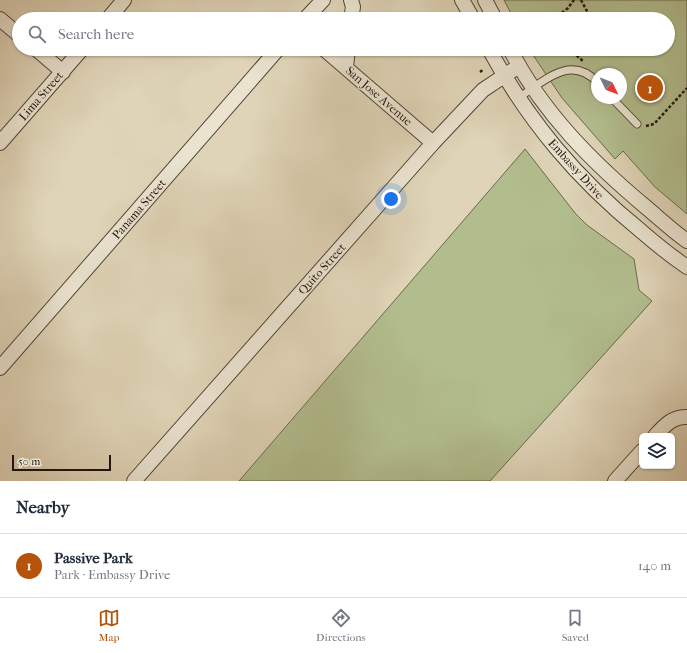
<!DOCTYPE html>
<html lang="en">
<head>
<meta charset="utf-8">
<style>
	body { margin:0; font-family:"IM FELL French Canon",serif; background:#f6f6f7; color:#1f2937 }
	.controls { position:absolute; right:12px; bottom:12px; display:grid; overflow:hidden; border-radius:6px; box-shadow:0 1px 3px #0004 }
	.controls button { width:36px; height:36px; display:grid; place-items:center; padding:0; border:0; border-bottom:1px solid #e0e1e3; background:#fff; color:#1f2937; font:20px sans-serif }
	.compass { position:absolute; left:591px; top:68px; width:36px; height:36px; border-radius:50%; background:#fff; box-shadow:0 1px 3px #0004; rotate:133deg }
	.scale { position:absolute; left:12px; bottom:10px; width:99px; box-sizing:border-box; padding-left:4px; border:2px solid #23170f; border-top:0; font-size:11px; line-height:14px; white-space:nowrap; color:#23170f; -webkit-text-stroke:3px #eae3d0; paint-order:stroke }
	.you { position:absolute; left:391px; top:199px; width:14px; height:14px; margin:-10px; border:3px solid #fff; border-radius:50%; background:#1a73e8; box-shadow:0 0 0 6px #1a73e833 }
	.badge { display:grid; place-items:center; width:26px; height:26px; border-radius:50%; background:#b45309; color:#fff; font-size:13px; font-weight:700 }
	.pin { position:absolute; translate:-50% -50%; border:2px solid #fff; box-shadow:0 1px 4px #0006 }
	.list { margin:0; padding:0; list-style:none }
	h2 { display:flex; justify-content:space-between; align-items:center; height:52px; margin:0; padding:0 16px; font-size:17px }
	h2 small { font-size:13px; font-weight:400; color:#747a83 }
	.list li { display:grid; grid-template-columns:26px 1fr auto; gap:12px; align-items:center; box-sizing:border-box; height:64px; padding:0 16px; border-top:1px solid #e0e1e3 }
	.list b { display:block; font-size:15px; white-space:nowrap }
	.list p { margin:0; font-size:13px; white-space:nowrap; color:#747a83 }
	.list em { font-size:13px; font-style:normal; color:#747a83 }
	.icon { flex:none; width:22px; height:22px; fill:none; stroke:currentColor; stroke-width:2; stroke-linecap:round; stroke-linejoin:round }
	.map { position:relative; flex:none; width:687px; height:481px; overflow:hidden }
	.search { position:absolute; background:#fff; box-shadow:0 1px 3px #0004; left:12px; right:12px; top:12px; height:44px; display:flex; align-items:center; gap:10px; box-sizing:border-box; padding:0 14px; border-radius:22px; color:#747a83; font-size:15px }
	.sheet { height:116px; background:#fff }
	nav { display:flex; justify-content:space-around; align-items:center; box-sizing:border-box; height:56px; border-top:1px solid #e0e1e3; background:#fff; font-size:11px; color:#747a83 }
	nav a { display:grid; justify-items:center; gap:2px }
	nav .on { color:#b45309 }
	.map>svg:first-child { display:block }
</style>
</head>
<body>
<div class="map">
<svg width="687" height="481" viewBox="0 0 687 481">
	<rect width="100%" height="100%" fill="#dfd4b7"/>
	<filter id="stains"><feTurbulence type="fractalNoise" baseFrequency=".005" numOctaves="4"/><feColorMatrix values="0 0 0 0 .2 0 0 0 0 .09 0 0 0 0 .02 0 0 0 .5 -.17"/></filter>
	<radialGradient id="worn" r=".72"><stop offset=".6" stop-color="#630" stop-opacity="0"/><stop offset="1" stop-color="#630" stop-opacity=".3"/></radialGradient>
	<path fill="#b2bd8e" stroke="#6a6a4e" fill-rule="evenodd" d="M504,0H687V214L655,187L623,151L615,159L562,98L529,49H668V19H514ZM597,74H621V98H597Z
		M525,149L575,213L587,225L634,259L639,290L652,301L490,481H239Z"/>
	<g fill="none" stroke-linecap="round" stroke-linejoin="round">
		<g stroke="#524639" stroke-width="9">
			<path id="lane" d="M518,98C542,83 570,53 597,82
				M612,98L637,124"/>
		</g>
		<g stroke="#524639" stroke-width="16">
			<path id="street" d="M351,0L353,7L351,19
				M462,0L473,19
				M485,0L495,19
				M0,19L19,35
				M108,19L124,0
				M305,19L323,0
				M36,49L63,72
				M324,49L433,143
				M489,49C529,122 577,179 641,231C656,244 671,256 687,267
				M510,49C542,112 593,163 647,208C660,219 673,231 687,241
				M346,67L348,49
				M0,143L82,49
				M0,368L278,49
				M655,436C664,426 673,416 687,417
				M134,481L433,143L483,90L519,66
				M615,481L642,451"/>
		</g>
		<path stroke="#23170f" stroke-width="2.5" stroke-dasharray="3 2" stroke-linecap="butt" d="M581,0L588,13
			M554,19L568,8L574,0
			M569,49L583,61
			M480,72L484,69
			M646,126L654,124L687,88"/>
		<use href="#lane" stroke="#eae3d0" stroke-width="7"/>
		<use href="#street" stroke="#eae3d0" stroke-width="14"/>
	</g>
	<g text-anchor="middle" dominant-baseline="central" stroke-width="3" stroke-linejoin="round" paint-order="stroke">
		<g font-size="12" fill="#23170f" stroke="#eae3d0">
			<text transform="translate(41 96) rotate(-49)">Lima Street</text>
			<text transform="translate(379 96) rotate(41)">San Jose Avenue</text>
			<text transform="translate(576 169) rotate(48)">Embassy Drive</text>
			<text transform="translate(139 209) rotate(-49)">Panama Street</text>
			<text transform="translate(322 269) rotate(-48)">Quito Street</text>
		</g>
	</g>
	<rect width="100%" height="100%" filter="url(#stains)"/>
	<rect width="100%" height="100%" fill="url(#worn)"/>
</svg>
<div class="controls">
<button><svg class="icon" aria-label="layers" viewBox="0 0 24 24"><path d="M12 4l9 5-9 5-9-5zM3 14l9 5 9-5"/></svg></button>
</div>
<svg class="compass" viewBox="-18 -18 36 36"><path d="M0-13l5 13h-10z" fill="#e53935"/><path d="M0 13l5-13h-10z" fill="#747a83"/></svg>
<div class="scale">50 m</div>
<div class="you"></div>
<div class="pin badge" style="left:650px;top:88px">1</div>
<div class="search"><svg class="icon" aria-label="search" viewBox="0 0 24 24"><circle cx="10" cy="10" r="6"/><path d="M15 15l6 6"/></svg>Search here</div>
</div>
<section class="sheet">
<h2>Nearby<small></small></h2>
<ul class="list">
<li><span class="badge">1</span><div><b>Passive Park</b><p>Park · Embassy Drive</p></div><em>140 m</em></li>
</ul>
</section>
<nav>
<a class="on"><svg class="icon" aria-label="map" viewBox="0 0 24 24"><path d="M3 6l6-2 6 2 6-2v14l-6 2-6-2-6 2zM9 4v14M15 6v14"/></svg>Map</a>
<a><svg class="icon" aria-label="directions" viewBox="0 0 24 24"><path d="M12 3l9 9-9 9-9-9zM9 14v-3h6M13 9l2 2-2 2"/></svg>Directions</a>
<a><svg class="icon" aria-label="saved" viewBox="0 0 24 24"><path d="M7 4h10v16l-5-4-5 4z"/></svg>Saved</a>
</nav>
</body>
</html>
